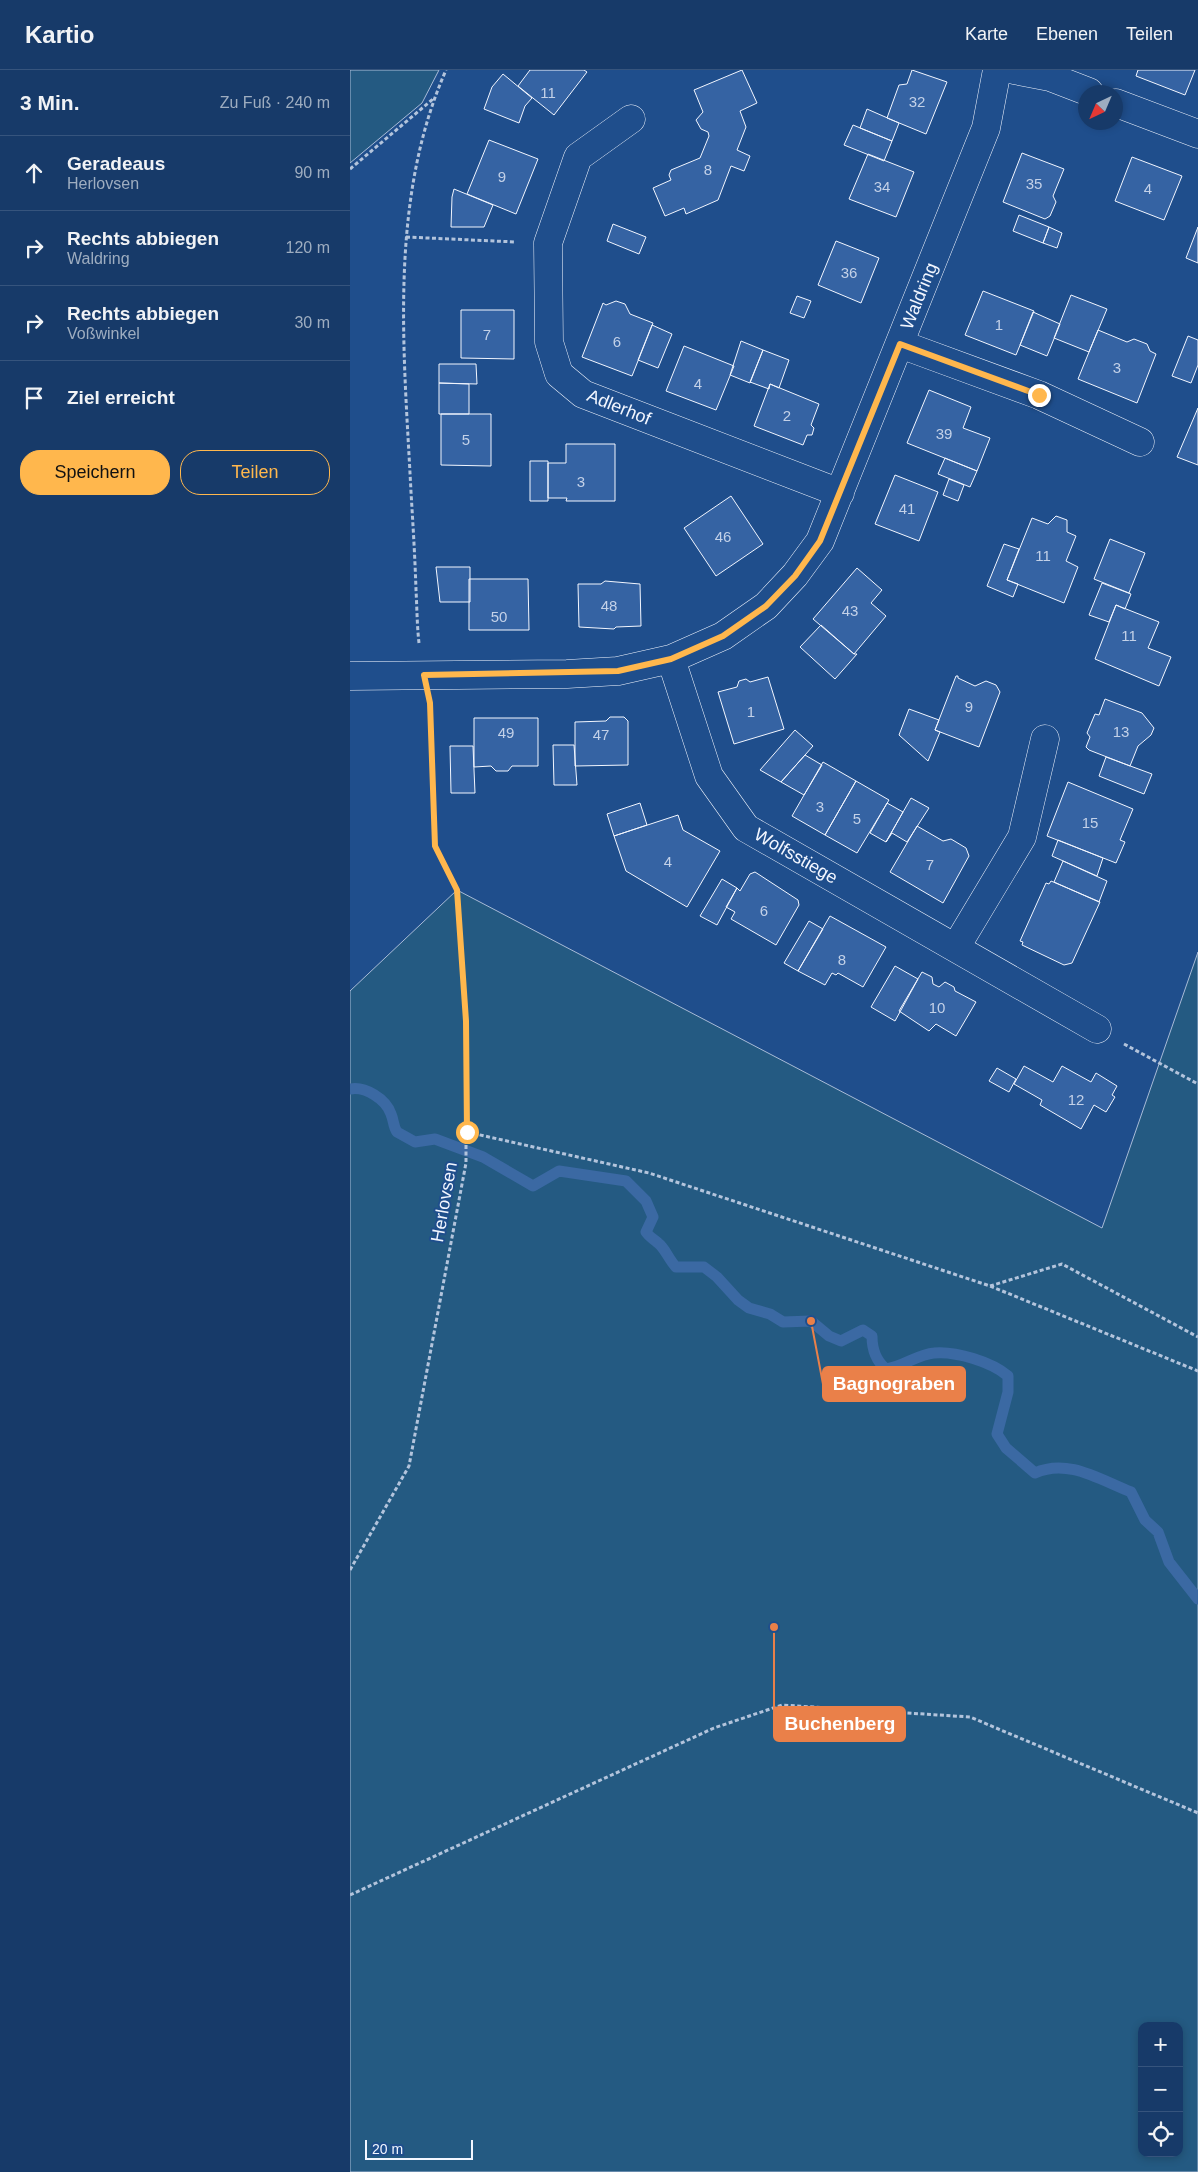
<!DOCTYPE html>
<html lang="de">
<head>
<meta charset="utf-8">
<style>
	body { margin:0; font-family:Helvetica,sans-serif; background:#244571; color:#f1f3f6 }
	.controls { position:absolute; right:15px; bottom:15px; display:grid; overflow:hidden; border-radius:10px; box-shadow:0 2px 8px #0003 }
	.controls button { width:45px; height:45px; display:grid; place-items:center; padding:0; border:0; border-bottom:1px solid #36547d; background:#173a69; color:#f1f3f6; font:25px sans-serif }
	.compass { position:absolute; left:728px; top:15px; width:45px; height:45px; border-radius:50%; background:#173a69; box-shadow:0 2px 8px #0003; rotate:224deg }
	.scale { position:absolute; left:15px; bottom:12px; width:108px; box-sizing:border-box; padding-left:5px; border:2px solid #f2f6ff; border-top:0; font-size:14px; line-height:18px; white-space:nowrap; color:#f2f6ff; -webkit-text-stroke:4px #1f4e8c; paint-order:stroke }
	.stop { position:absolute; width:15px; height:15px; margin:-11px; border:4px solid #ffb74d; border-radius:50%; background:#fff }
	.stop.end { background:#ffb74d; border-color:#fff; box-shadow:0 1px 5px #0008 }
	.list { margin:0; padding:0; list-style:none }
	h2 { display:flex; justify-content:space-between; align-items:center; height:65px; margin:0; padding:0 20px; font-size:21px }
	h2 small { font-size:16px; font-weight:400; color:#9eadc0 }
	.list li { display:grid; grid-template-columns:32px 1fr auto; gap:15px; align-items:center; box-sizing:border-box; height:75px; padding:0 20px; border-top:1px solid #36547d }
	.list b { display:block; font-size:19px; white-space:nowrap }
	.list p { margin:0; font-size:16px; white-space:nowrap; color:#9eadc0 }
	.list em { font-size:16px; font-style:normal; color:#9eadc0 }
	.actions { display:flex; gap:10px; padding:15px 20px }
	.actions a { flex:1; padding:11px 0; border:1px solid #ffb74d; border-radius:20px; text-align:center; font-size:18px; color:#ffb74d }
	.actions .main { background:#ffb74d; color:#111 }
	.icon { flex:none; width:28px; height:28px; fill:none; stroke:currentColor; stroke-width:2; stroke-linecap:round; stroke-linejoin:round }
	.map { position:relative; flex:none; width:848px; height:2102px; overflow:hidden }
	header { display:flex; align-items:center; gap:30px; box-sizing:border-box; height:70px; padding:0 25px; background:#173a69; border-bottom:1px solid #36547d }
	header strong { font-size:24px }
	nav { display:flex; gap:28px; margin-inline-start:auto; font-size:18px }
	main { display:flex }
	aside { flex:1; background:#173a69 }
	.map>svg:first-child { display:block }
</style>
</head>
<body>
<header>
<strong>Kartio</strong>
<nav><a>Karte</a><a>Ebenen</a><a>Teilen</a></nav>
</header>
<main>
<aside>
<h2>3 Min.<small>Zu Fuß · 240 m</small></h2>
<ul class="list">
<li><svg class="icon" aria-label="ahead" viewBox="0 0 24 24"><path d="M12 20V5M6 11l6-6 6 6"/></svg><div><b>Geradeaus</b><p>Herlovsen</p></div><em>90 m</em></li>
<li><svg class="icon" aria-label="right" viewBox="0 0 24 24"><path d="M7 20v-9h11M14 6l5 5-5 5"/></svg><div><b>Rechts abbiegen</b><p>Waldring</p></div><em>120 m</em></li>
<li><svg class="icon" aria-label="right" viewBox="0 0 24 24"><path d="M7 20v-9h11M14 6l5 5-5 5"/></svg><div><b>Rechts abbiegen</b><p>Voßwinkel</p></div><em>30 m</em></li>
<li><svg class="icon" aria-label="arrive" viewBox="0 0 24 24"><path d="M6 21V4h12l-3 4 3 4H6"/></svg><div><b>Ziel erreicht</b></div></li>
</ul>
<div class="actions"><a class="main">Speichern</a><a>Teilen</a></div>
</aside>
<div class="map">
<svg width="848" height="2102" viewBox="0 0 848 2102">
	<rect width="100%" height="100%" fill="#1f4e8c"/>
	<path fill="#245a82" stroke="#a8bbd7" fill-rule="evenodd" d="M0,0H89L72,33L0,93Z
		M107,820L752,1158L848,882V2102H0V921ZM792,1956H829V2083H792Z"/>
	<g fill="none" stroke-linecap="round" stroke-linejoin="round">
		<path stroke="#3b69a3" stroke-width="11" d="M0,1019C15,1016 36,1029 41,1044C44,1051 43,1056 47,1062L65,1072L85,1069L133,1087L183,1116L209,1101L276,1111L296,1131L303,1147L296,1162C300,1168 303,1168 308,1173C315,1178 319,1190 326,1197H354L367,1207L388,1230L399,1238L420,1244L433,1252L461,1251L479,1266L491,1271L513,1260L522,1266C522,1279 525,1290 536,1299C553,1297 568,1284 584,1283C606,1281 642,1292 658,1306V1322L647,1364L656,1378L685,1403C718,1388 750,1410 781,1422L795,1450L808,1462L819,1492L848,1529"/>
	</g>
	<path fill="#3563a3" stroke="#f2f6ff" d="M180,0H234L237,2L204,45L168,16Z
		M392,0L407,33L390,41L396,57L387,80L400,86L394,101L381,96L368,130L336,144L334,138L315,146L303,118L321,110L319,105L321,100L350,88L359,66L358,62L351,59L346,50L353,42L344,20Z
		M562,0L597,12L576,64L537,48L549,15L557,14Z
		M788,0H845L835,25L786,6Z
		M153,4L182,28L175,36L169,53L134,39L142,17Z
		M517,39L549,53L542,71L510,58Z
		M503,55L542,71L534,91L494,75Z
		M139,70L188,89L166,144L117,124Z
		M672,83L714,99L703,126L706,132L700,146L695,149L653,132Z
		M518,84L564,102L546,147L499,129Z
		M782,87L832,106L814,150L765,131Z
		M104,119L143,135L134,157H101L102,127Z
		M669,145L699,157L693,173L663,161Z
		M263,154L296,167L289,184L257,171Z
		M699,157L712,163L707,178L693,173Z
		M848,157V193L836,188Z
		M486,171L529,188L511,233L468,215Z
		M633,221L684,241L666,285L615,265Z
		M721,225L757,239L739,282L704,268Z
		M447,226L461,231L454,248L440,243Z
		M266,231L275,234L280,244L303,253L282,306L232,287L253,233L256,235Z
		M111,240H164V289L111,288Z
		M683,242L710,254L697,286L670,275Z
		M302,255L322,264L308,298L288,290Z
		M748,260L777,272L784,269L797,274L800,281L806,284L787,333L728,309Z
		M838,266L848,270V295L841,313L822,306Z
		M391,271L413,280L400,313L380,305Z
		M334,276L384,296L366,340L316,321Z
		M413,280L439,290L429,318L420,314L419,319L400,312Z
		M89,294H126L127,314L89,313Z
		M89,313L119,314V344H89Z
		M420,314L469,334L461,355L464,358L462,365H457L453,375L404,356Z
		M579,320L621,337L613,358L640,368L627,401L557,373Z
		M848,338V395L827,387Z
		M91,344H141V396L91,395Z
		M216,374H265V431H216L217,428H198V393H216Z
		M595,388L627,401L620,417L588,404Z
		M180,391H198V431H180Z
		M545,405L588,422L569,471L525,454Z
		M599,409L614,415L608,431L593,425Z
		M381,426L413,474L366,506L334,458Z
		M706,446L717,450V462L726,466L716,491L728,497L714,533L657,510L682,448L698,454Z
		M760,469L795,483L779,523L744,509Z
		M654,474L669,479L657,510L668,514L663,527L637,516Z
		M86,497H120V532H90Z
		M507,498L532,520L521,533L536,546L504,584L463,549Z
		M119,509H178L179,560H119Z
		M255,511L290,514L291,556L266,557L264,559L229,557L228,514H251Z
		M752,513L781,524L775,539L766,535L759,552L739,545Z
		M766,535L809,552L798,578L821,587L809,616L745,589Z
		M471,555L504,584H507L485,609L450,577Z
		M606,606H608V608L625,616L636,611L646,615L650,622L629,677L585,660Z
		M418,607L434,659L384,674L368,622L387,617L389,611L396,609L400,612Z
		M755,629L792,643L804,658L801,665L788,676L780,696L739,680L736,677L740,667L737,663L745,644L749,645Z
		M559,639L589,650L585,660L590,662L578,691L549,665Z
		M260,647H274L278,651V695L225,696V652L256,651Z
		M124,648H188V696H162L158,701H146L141,696L124,697Z
		M445,660L463,676L431,712L410,700Z
		M203,675H224L227,715H204Z
		M100,676H123L125,723H101Z
		M455,685L472,695L454,725L431,712Z
		M756,687L802,704L794,724L749,706Z
		M473,692L506,711L475,765L442,746Z
		M506,711L539,730L507,783L475,765Z
		M718,712L783,739L770,770L775,772L766,793L697,766Z
		M561,728L579,738L557,772L542,763L536,772Z
		M290,733L297,755L264,766L257,744Z
		M537,733L553,742L536,772L520,763Z
		M328,745L333,760L370,781L337,837L276,801L264,766Z
		M567,756L593,771L601,769L616,778L619,786L593,833L540,802Z
		M708,770L753,788L747,806L702,786Z
		M713,791L757,811L749,832L704,812Z
		M405,802L448,830L449,835L426,875L381,849L385,842L376,837L387,818L390,821L400,804Z
		M372,809L387,818L367,855L350,846Z
		M701,811L750,832L722,893L714,895L672,875L673,872L670,871L696,813L699,814Z
		M480,846L536,877L513,917L488,903L486,905L482,903L475,915L448,901Z
		M459,851L473,859L448,901L434,893Z
		M545,896L568,909L545,951L521,937Z
		M572,902L582,907L583,914L589,917L595,912L604,917L605,921L626,932L606,966L586,954L579,961L549,941Z
		M674,996L703,1012L712,996L741,1012L746,1003L767,1016L762,1025L765,1027L756,1042L744,1035L731,1059L690,1035L692,1030L664,1014Z
		M647,998L666,1009L659,1022L639,1011Z"/>
	<g fill="none" stroke-linecap="round" stroke-linejoin="round">
		<g stroke="#f2f6ff" stroke-width="29">
			<path id="street" d="M664,0L700,7L739,22
				M766,33L848,64
				M281,49L228,87L198,173L199,272L209,304L233,324L490,423
				M550,274L689,325L790,372
				M321,589L359,706L396,758L747,959
				M0,606L217,604L268,601L321,589L373,566L416,536L445,505L470,471L636,58L647,0
				M606,877L672,767L695,669"/>
		</g>
		<path stroke="#b3c4dc" stroke-width="3" stroke-dasharray="4 2.5" stroke-linecap="butt" d="M0,99L83,29
			M56,167L166,172
			M69,573C67,556 67,538 66,520C65,488 63,455 61,422C54,282 38,132 96,0
			M774,974L848,1014
			M117,1062L299,1103L640,1216L848,1301
			M640,1216L712,1194L848,1267
			M0,1500L59,1396L116,1093V951L107,820L85,776L80,636
			M0,1825L364,1658L432,1635L620,1647L848,1743"/>
		<use href="#street" stroke="#1f4e8c" stroke-width="28"/>
	</g>
	<g fill="none" stroke-linecap="round" stroke-linejoin="round">
		<path stroke="#ffb74d" stroke-width="6" d="M117,1062L116,951L107,820L85,776L80,633L74,605L268,601L321,589L373,566L416,536L445,506L470,471L550,274L689,325"/>
	</g>
	<g text-anchor="middle" dominant-baseline="central" stroke-width="4" stroke-linejoin="round" paint-order="stroke">
		<g font-size="15" fill="#c3d1e8">
			<text x="198" y="22">11</text>
			<text x="567" y="31">32</text>
			<text x="358" y="99">8</text>
			<text x="152" y="106">9</text>
			<text x="684" y="113">35</text>
			<text x="532" y="116">34</text>
			<text x="798" y="118">4</text>
			<text x="499" y="202">36</text>
			<text x="649" y="254">1</text>
			<text x="137" y="264">7</text>
			<text x="267" y="271">6</text>
			<text x="767" y="297">3</text>
			<text x="348" y="313">4</text>
			<text x="437" y="345">2</text>
			<text x="594" y="363">39</text>
			<text x="116" y="369">5</text>
			<text x="231" y="411">3</text>
			<text x="557" y="438">41</text>
			<text x="373" y="466">46</text>
			<text x="693" y="485">11</text>
			<text x="259" y="535">48</text>
			<text x="500" y="540">43</text>
			<text x="149" y="546">50</text>
			<text x="779" y="565">11</text>
			<text x="619" y="636">9</text>
			<text x="401" y="641">1</text>
			<text x="771" y="661">13</text>
			<text x="156" y="662">49</text>
			<text x="251" y="664">47</text>
			<text x="470" y="736">3</text>
			<text x="507" y="748">5</text>
			<text x="740" y="752">15</text>
			<text x="318" y="791">4</text>
			<text x="580" y="794">7</text>
			<text x="414" y="840">6</text>
			<text x="492" y="889">8</text>
			<text x="587" y="937">10</text>
			<text x="726" y="1029">12</text>
		</g>
		<g font-size="18" fill="#f2f6ff" stroke="#1f4e8c">
			<text transform="translate(569 226) rotate(-68)">Waldring</text>
			<text transform="translate(269 337) rotate(22)">Adlerhof</text>
			<text transform="translate(446 786) rotate(30)">Wolfsstiege</text>
			<text transform="translate(94 1132) rotate(-80)">Herlovsen</text>
		</g>
	</g>
	<path fill="none" stroke="#ea8049" stroke-width="2" d="M461 1251L473 1314M424 1557L424 1654"/>
	<g fill="#ea8049" stroke="#1f4e8c" stroke-width="2">
		<circle cx="461" cy="1251" r="5"/>
		<circle cx="424" cy="1557" r="5"/>
	</g>
	<g fill="#ea8049" stroke="#ea8049" stroke-width="2">
		<rect x="473" y="1297" width="142" height="34" rx="5"/>
		<rect x="424" y="1637" width="131" height="34" rx="5"/>
	</g>
	<g font-size="19" text-anchor="middle" font-weight="bold" fill="#fff">
		<text x="544" y="1320">Bagnograben</text>
		<text x="490" y="1660">Buchenberg</text>
	</g>
</svg>
<div class="controls">
<button>+</button>
<button>−</button>
<button><svg class="icon" aria-label="locate" viewBox="0 0 24 24"><circle cx="12" cy="12" r="6"/><path d="M12 2v4M12 18v4M2 12h4M18 12h4"/></svg></button>
</div>
<svg class="compass" viewBox="-18 -18 36 36"><path d="M0-13l5 13h-10z" fill="#e53935"/><path d="M0 13l5-13h-10z" fill="#9eadc0"/></svg>
<div class="scale">20 m</div>
<div class="stop" style="left:117px;top:1062px"></div>
<div class="stop end" style="left:689px;top:325px"></div>
</div>
</main>
</body>
</html>
